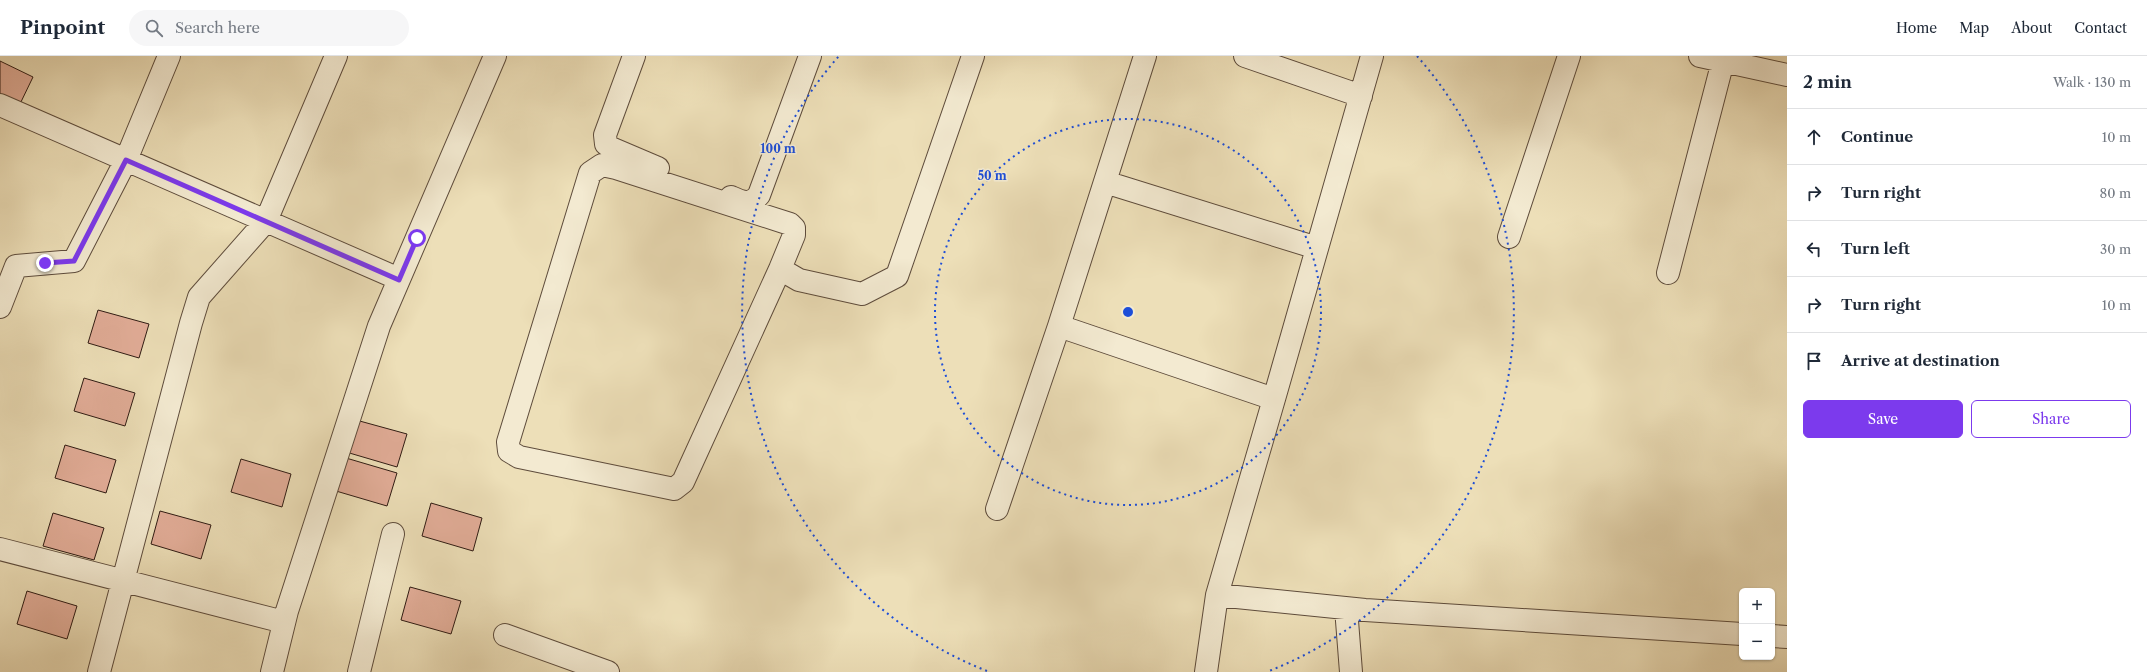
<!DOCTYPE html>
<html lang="en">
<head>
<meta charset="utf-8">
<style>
	body { margin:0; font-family:"Libre Caslon Text",serif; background:#f6f6f7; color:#1f2937 }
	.controls { position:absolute; right:12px; bottom:12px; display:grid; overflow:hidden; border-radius:6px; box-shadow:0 1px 3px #0004 }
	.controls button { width:36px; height:36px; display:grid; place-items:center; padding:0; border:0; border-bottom:1px solid #e0e1e3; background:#fff; color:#1f2937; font:20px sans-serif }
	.stop { position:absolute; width:12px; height:12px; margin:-9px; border:3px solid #7c3aed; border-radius:50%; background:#fff }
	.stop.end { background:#7c3aed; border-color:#fff; box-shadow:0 1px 4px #0008 }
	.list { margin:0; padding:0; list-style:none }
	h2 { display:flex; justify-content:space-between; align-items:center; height:52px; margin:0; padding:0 16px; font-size:17px }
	h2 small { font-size:13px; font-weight:400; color:#747a83 }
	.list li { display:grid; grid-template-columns:26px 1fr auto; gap:12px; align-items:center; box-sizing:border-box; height:56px; padding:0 16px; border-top:1px solid #e0e1e3 }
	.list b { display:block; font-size:15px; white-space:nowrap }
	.list em { font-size:13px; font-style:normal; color:#747a83 }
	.actions { display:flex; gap:8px; padding:12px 16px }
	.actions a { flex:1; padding:9px 0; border:1px solid #7c3aed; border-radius:6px; text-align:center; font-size:14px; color:#7c3aed }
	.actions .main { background:#7c3aed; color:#fff }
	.icon { flex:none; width:22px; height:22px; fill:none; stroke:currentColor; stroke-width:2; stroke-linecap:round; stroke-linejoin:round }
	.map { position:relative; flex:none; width:1787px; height:616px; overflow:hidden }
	header { display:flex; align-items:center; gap:24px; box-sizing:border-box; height:56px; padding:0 20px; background:#fff; border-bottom:1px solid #e0e1e3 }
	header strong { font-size:19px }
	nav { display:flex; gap:22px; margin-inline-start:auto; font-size:14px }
	.search { width:280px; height:36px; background:#f6f6f7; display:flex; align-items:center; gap:10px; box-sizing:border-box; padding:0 14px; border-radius:22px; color:#747a83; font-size:15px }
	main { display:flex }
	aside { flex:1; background:#fff }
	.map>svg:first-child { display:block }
</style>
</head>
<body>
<header>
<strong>Pinpoint</strong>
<div class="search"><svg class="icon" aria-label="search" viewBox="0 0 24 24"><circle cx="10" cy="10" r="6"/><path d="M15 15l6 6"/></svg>Search here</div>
<nav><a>Home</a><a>Map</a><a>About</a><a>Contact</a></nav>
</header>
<main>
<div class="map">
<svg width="1787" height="616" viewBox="0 0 1787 616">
	<rect width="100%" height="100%" fill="#eddfb8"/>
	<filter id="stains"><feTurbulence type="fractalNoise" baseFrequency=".005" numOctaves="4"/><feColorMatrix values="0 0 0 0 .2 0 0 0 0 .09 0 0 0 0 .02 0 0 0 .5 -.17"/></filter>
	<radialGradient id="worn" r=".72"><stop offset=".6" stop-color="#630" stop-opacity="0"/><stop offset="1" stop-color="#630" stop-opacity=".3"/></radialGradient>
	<path fill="#e2ad98" stroke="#2f1b13" d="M0,5L33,21L19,50L0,42Z
		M98,254L149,268L139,302L88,287Z
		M84,322L135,337L125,370L74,355Z
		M356,364L407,378L397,411L346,396Z
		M65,389L116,404L106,437L55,422Z
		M346,402L397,417L387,450L336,435Z
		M241,403L291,418L282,451L231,436Z
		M431,447L482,462L473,495L422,480Z
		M160,455L211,469L201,503L151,488Z
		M53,457L104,472L94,504L43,490Z
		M410,531L461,545L451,578L401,564Z
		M27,535L77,550L67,583L17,568Z"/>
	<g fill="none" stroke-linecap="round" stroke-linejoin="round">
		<g stroke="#5e4c3c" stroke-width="24">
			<path id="minor" d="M634,0L605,79L606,88L611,92L658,112
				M1245,0L1361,40
				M1700,0L1787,19
				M0,49L399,223
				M602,109L616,112L790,168L794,172V179L780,213L683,426L674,433L519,401L509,395L508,386L590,117Z
				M1105,126L1317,192
				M731,141C742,146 750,150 759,139L810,0
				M1509,181L1569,0
				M780,213L799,224L862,238L897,220L973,0
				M1668,217L1723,5
				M0,251L16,210L74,205L126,104L169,0
				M1059,270L1274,343L1372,0
				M997,453L1059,270L1145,0
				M0,493L284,566
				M1217,539L1365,554L1742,578
				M1346,552L1351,616
				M505,579L608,616
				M1772,580L1787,581
				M99,616L191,267L199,241L266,165L336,0
				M272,616L287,555L379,270L495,0
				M359,616L393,478
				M1206,616L1217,539L1274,343"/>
		</g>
		<use href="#minor" stroke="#f3ead1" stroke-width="22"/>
	</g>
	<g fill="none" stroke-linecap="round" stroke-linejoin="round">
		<path stroke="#7c3aed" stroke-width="5" d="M45,207L74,205L126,104L399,224L417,182"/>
	</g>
	<g fill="none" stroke="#1d4ed8" stroke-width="2" stroke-dasharray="2 4">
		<circle cx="1128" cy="256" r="193"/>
		<path d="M987 615A386 386 0 0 1 839 0M1417 0A386 386 0 0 1 1269 615"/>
	</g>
	<circle cx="1128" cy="256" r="6" fill="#1d4ed8" stroke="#f3ead1" stroke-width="2"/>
	<g font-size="12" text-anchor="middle" font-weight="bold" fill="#1d4ed8" stroke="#f3ead1" stroke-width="3" stroke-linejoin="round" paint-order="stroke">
		<text x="778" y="97">100 m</text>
		<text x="992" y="124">50 m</text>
	</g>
	<rect width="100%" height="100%" filter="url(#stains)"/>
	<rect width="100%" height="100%" fill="url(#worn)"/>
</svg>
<div class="controls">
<button>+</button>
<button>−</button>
</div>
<div class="stop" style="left:417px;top:182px"></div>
<div class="stop end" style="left:45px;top:207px"></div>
</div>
<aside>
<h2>2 min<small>Walk · 130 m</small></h2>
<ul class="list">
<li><svg class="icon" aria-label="ahead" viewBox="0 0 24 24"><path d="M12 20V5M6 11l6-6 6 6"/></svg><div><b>Continue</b></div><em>10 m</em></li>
<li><svg class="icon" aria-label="right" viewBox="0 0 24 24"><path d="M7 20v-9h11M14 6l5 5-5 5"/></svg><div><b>Turn right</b></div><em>80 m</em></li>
<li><svg class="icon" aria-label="left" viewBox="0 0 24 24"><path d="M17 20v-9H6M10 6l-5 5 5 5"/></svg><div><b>Turn left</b></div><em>30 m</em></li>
<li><svg class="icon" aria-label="right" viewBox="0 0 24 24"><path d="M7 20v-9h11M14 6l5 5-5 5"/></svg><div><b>Turn right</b></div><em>10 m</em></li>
<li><svg class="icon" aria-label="arrive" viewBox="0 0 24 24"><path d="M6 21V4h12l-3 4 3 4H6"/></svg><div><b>Arrive at destination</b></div></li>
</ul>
<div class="actions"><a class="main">Save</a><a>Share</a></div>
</aside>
</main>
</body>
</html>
